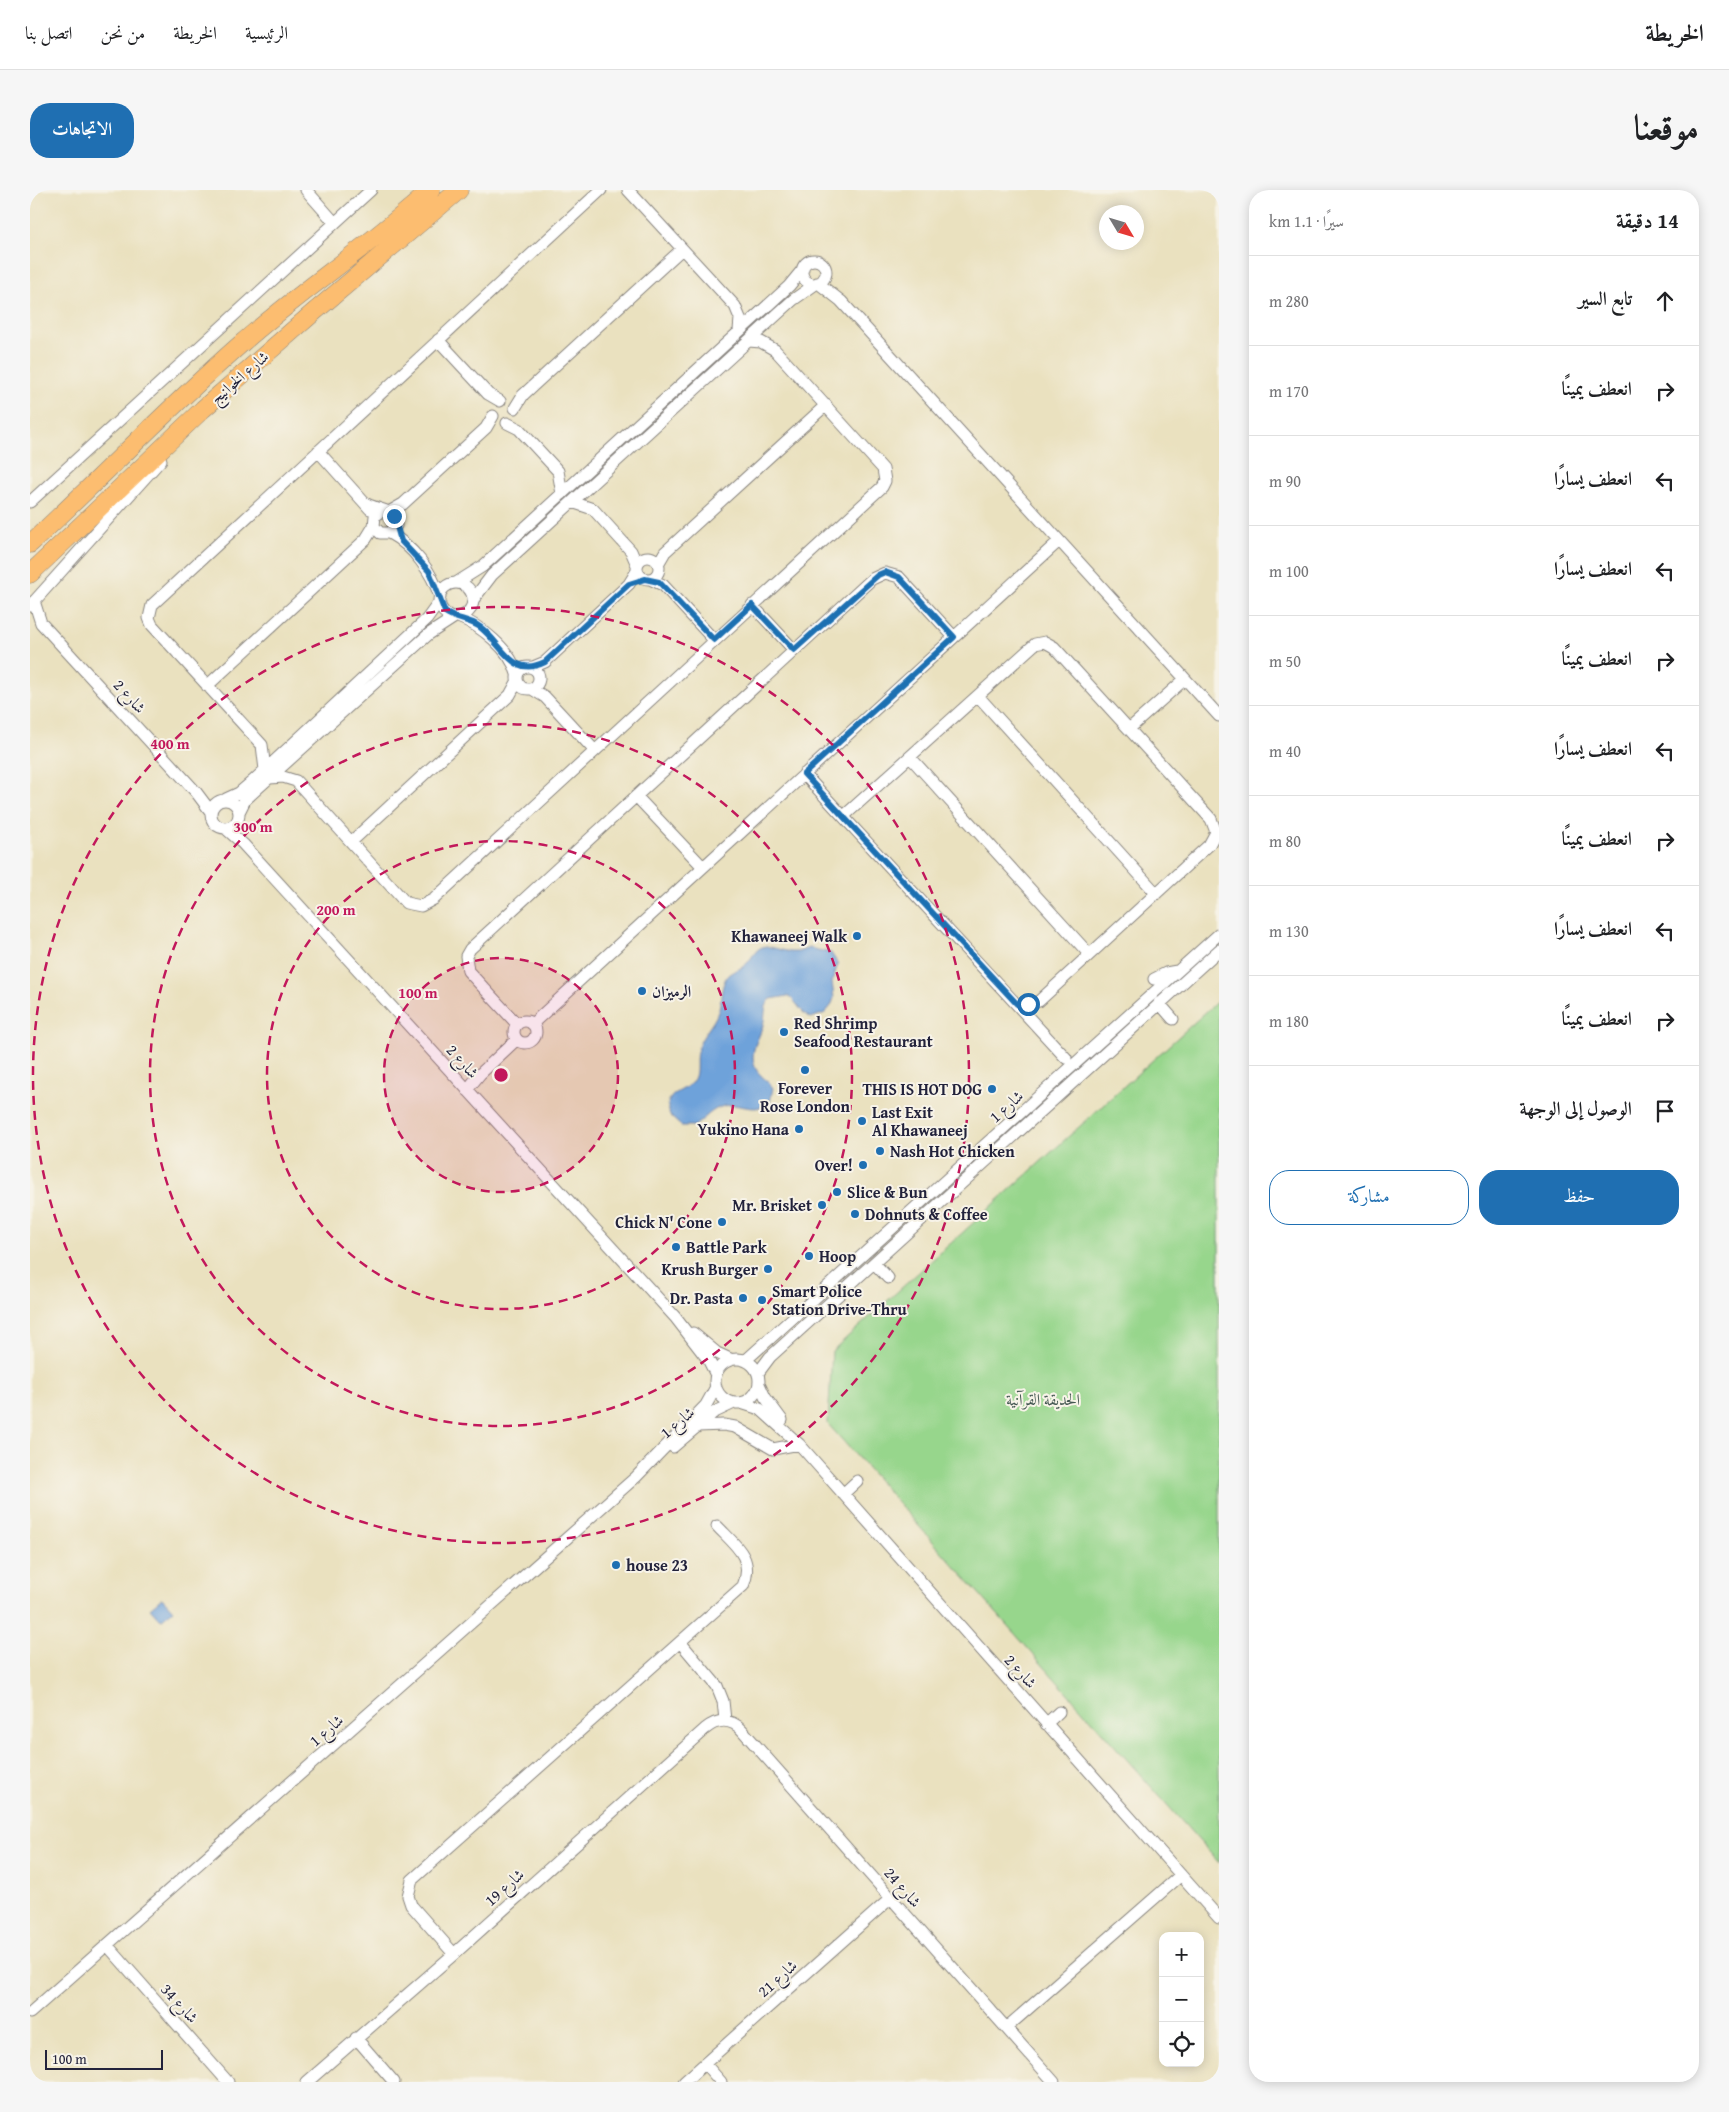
<!DOCTYPE html>
<html lang="ar">
<head>
<meta charset="utf-8">
<style>
	body { margin:0; font-family:"Gentium Book Plus",Amiri,serif; background:#f6f6f6; color:#202124; direction:rtl }
	.controls { position:absolute; right:15px; bottom:15px; display:grid; overflow:hidden; border-radius:10px; box-shadow:0 2px 12px #0003 }
	.controls button { width:45px; height:45px; display:grid; place-items:center; padding:0; border:0; border-bottom:1px solid #e0e0e0; background:#fff; color:#202124; font:25px sans-serif }
	.compass { position:absolute; left:1069px; top:15px; width:45px; height:45px; border-radius:50%; background:#fff; box-shadow:0 2px 12px #0003; rotate:128deg }
	.scale { position:absolute; left:15px; bottom:12px; width:118px; box-sizing:border-box; padding-left:5px; border:2px solid #22223b; border-top:0; font-size:14px; line-height:18px; white-space:nowrap; color:#22223b; -webkit-text-stroke:4px #f7f3e8; paint-order:stroke }
	.stop { position:absolute; width:15px; height:15px; margin:-11px; border:4px solid #1f6fb2; border-radius:50%; background:#fff }
	.stop.end { background:#1f6fb2; border-color:#fff; box-shadow:0 1px 5px #0008 }
	.list { margin:0; padding:0; list-style:none }
	h2 { display:flex; justify-content:space-between; align-items:center; height:65px; margin:0; padding:0 20px; font-size:21px }
	h2 small { font-size:16px; font-weight:400; color:#757577 }
	.list li { display:grid; grid-template-columns:32px 1fr auto; gap:15px; align-items:center; box-sizing:border-box; height:90px; padding:0 20px; border-top:1px solid #e0e0e0 }
	.list b { display:block; font-size:19px; white-space:nowrap }
	.list em { font-size:16px; font-style:normal; color:#757577 }
	.actions { display:flex; gap:10px; padding:15px 20px }
	.actions a { flex:1; padding:11px 0; border:1px solid #1f6fb2; border-radius:20px; text-align:center; font-size:18px; color:#1f6fb2 }
	.actions .main { background:#1f6fb2; color:#fff }
	.icon { flex:none; width:28px; height:28px; fill:none; stroke:currentColor; stroke-width:2; stroke-linecap:round; stroke-linejoin:round }
	.map { position:relative; flex:none; width:1189px; height:1892px; overflow:hidden; direction:ltr; border-radius:20px }
	header { display:flex; align-items:center; gap:30px; box-sizing:border-box; height:70px; padding:0 25px; background:#fff; border-bottom:1px solid #e0e0e0 }
	header strong { font-size:24px }
	nav { display:flex; gap:28px; margin-inline-start:auto; font-size:18px }
	.intro { display:flex; align-items:center; justify-content:space-between; box-sizing:border-box; height:120px; padding:0 30px }
	h1 { margin:0; font-size:35px }
	.button { padding:12px 22px; border-radius:20px; background:#1f6fb2; color:#fff; font-size:18px; font-weight:700 }
	main { display:flex; gap:30px; padding:0 30px }
	aside { flex:1; background:#fff; border-radius:20px; box-shadow:0 2px 12px #0003 }
	.map>svg:first-child { display:block }
</style>
</head>
<body>
<header>
<strong>الخريطة</strong>
<nav><a>الرئيسية</a><a>الخريطة</a><a>من نحن</a><a>اتصل بنا</a></nav>
</header>
<div class="intro"><h1>موقعنا</h1><a class="button">الاتجاهات</a></div>
<main>
<aside>
<h2>14 دقيقة<small>سيرًا · 1.1 km</small></h2>
<ul class="list">
<li><svg class="icon" aria-label="ahead" viewBox="0 0 24 24"><path d="M12 20V5M6 11l6-6 6 6"/></svg><div><b>تابع السير</b></div><em>280 m</em></li>
<li><svg class="icon" aria-label="right" viewBox="0 0 24 24"><path d="M7 20v-9h11M14 6l5 5-5 5"/></svg><div><b>انعطف يمينًا</b></div><em>170 m</em></li>
<li><svg class="icon" aria-label="left" viewBox="0 0 24 24"><path d="M17 20v-9H6M10 6l-5 5 5 5"/></svg><div><b>انعطف يسارًا</b></div><em>90 m</em></li>
<li><svg class="icon" aria-label="left" viewBox="0 0 24 24"><path d="M17 20v-9H6M10 6l-5 5 5 5"/></svg><div><b>انعطف يسارًا</b></div><em>100 m</em></li>
<li><svg class="icon" aria-label="right" viewBox="0 0 24 24"><path d="M7 20v-9h11M14 6l5 5-5 5"/></svg><div><b>انعطف يمينًا</b></div><em>50 m</em></li>
<li><svg class="icon" aria-label="left" viewBox="0 0 24 24"><path d="M17 20v-9H6M10 6l-5 5 5 5"/></svg><div><b>انعطف يسارًا</b></div><em>40 m</em></li>
<li><svg class="icon" aria-label="right" viewBox="0 0 24 24"><path d="M7 20v-9h11M14 6l5 5-5 5"/></svg><div><b>انعطف يمينًا</b></div><em>80 m</em></li>
<li><svg class="icon" aria-label="left" viewBox="0 0 24 24"><path d="M17 20v-9H6M10 6l-5 5 5 5"/></svg><div><b>انعطف يسارًا</b></div><em>130 m</em></li>
<li><svg class="icon" aria-label="right" viewBox="0 0 24 24"><path d="M7 20v-9h11M14 6l5 5-5 5"/></svg><div><b>انعطف يمينًا</b></div><em>180 m</em></li>
<li><svg class="icon" aria-label="arrive" viewBox="0 0 24 24"><path d="M6 21V4h12l-3 4 3 4H6"/></svg><div><b>الوصول إلى الوجهة</b></div></li>
</ul>
<div class="actions"><a class="main">حفظ</a><a>مشاركة</a></div>
</aside>
<div class="map">
<svg width="1189" height="1892" viewBox="0 0 1189 1892">
	<rect width="100%" height="100%" fill="#f7f3e8"/>
	<filter id="ink" filterUnits="userSpaceOnUse"><feTurbulence type="fractalNoise" baseFrequency=".02" numOctaves="2"/><feDisplacementMap in="SourceGraphic" scale="10" xChannelSelector="R" yChannelSelector="G"/><feConvolveMatrix kernelMatrix="1 2 1 2 8 2 1 2 1" color-interpolation-filters="sRGB"/></filter>
	<filter id="wash" filterUnits="userSpaceOnUse"><feTurbulence type="fractalNoise" baseFrequency=".0096" numOctaves="4" result="noise"/><feDisplacementMap in="SourceGraphic" scale="20" xChannelSelector="R" yChannelSelector="G"/><feGaussianBlur stdDeviation="1.12" result="paint"/><feColorMatrix in="noise" values="0 0 0 0 0 0 0 0 0 0 0 0 0 0 0 0 0 1.4 0 .05"/><feComposite in="paint" operator="in"/></filter>
	<g filter="url(#wash)">
		<rect width="100%" height="100%" fill="#eae1bf"/>
		<path fill="#97d68c" stroke="#5c7c64" d="M1189,810V1673L798,1234L802,1161Z"/>
		<path fill="#6ea2da" stroke="#48628a" d="M736,756L760,762H768L779,758L801,763L808,774L802,792L804,808L801,816L795,823L781,828C770,823 768,812 758,806L741,809C733,816 736,825 733,835C729,850 719,860 725,877C728,885 738,890 743,898L740,912C725,925 711,912 694,916C681,919 675,929 664,936H651L640,926C631,900 656,904 664,889C668,881 665,871 667,862C670,846 683,836 688,822C692,811 690,795 698,785C702,781 709,780 714,776C723,769 724,758 736,756Z
			M132,1408L143,1420L131,1430L120,1418Z"/>
	</g>
	<g filter="url(#ink)">
		<g fill="none" stroke-linecap="round" stroke-linejoin="round">
			<g stroke="#86827d" stroke-width="13">
				<path id="minor" d="M276,0L305,33
					M598,0L705,116L710,128L709,141
					M772 82a12 12 0 1 1 24 0a12 12 0 1 1-24 0Z
					M788,93L811,111L1189,526
					M408,150L458,204L470,211
					M485,218L493,205L652,59
					M477,233L489,239L528,281L532,304
					M288,261L340,319
					M0,312L341,0
					M542,312L563,319L601,361L607,375
					M337,314C346,319 358,319 365,326L366,336L359,343H350L344,336L345,326L352,321
					M359,322L373,314L456,238L463,226
					M359,343C383,356 402,382 410,407
					M607 378a11 11 0 1 1 22 0a11 11 0 1 1-22 0Z
					M628,374L635,362L796,215
					M620,389L633,395L684,450
					M426,393L453,376L759,96L773,79
					M409 410a17 17 0 1 1 34 0a17 17 0 1 1-34 0Z
					M443,410L462,385L763,110L787,93
					M4,411L11,433L166,602L181,622
					M722,415L764,460
					M0,416L131,270
					M428,427C450,435 481,460 487,484
					M487 488a11 11 0 1 1 22 0a11 11 0 1 1-22 0Z
					M503,477L515,472L599,394L607,381
					M177,496L336,349L344,336
					M502,499L515,507L565,561
					M948,506L1126,703
					M1099,539L1155,489
					M880,567L1059,764
					M235,580L232,555L122,435L119,428L122,415L571,0
					M774,584L1036,868
					M240,588L253,587L266,591L376,713L391,716L404,709L852,297L855,291L853,279L745,160L731,152L719,151
					M606,606L673,677
					M196,609L209,603L223,591L397,429L410,411
					M181 624a14 14 0 1 1 28 0a14 14 0 1 1-28 0Z
					M209,622L215,610L228,598L399,444L425,427
					M814,626L1005,454L1015,452L1024,457L1181,629L1186,642L1179,655L1009,811L998,814H987
					M195,638L213,654L645,1127L679,1171L686,1185
					M321,652L480,505L487,492
					M1124,789L1136,783L1147,781
					M1129,813L1143,829
					M484 842a11 11 0 1 1 22 0a11 11 0 1 1-22 0Z
					M487,834L438,781L436,766L440,759L842,389L855,383L869,387L924,447
					M502,834L1029,351
					M437,900L450,884L486,850
					M844,1073L858,1088
					M663,1143L687,1163L700,1169
					M685 1191a22 22 0 1 1 44 0a22 22 0 1 1-44 0Z
					M716,1170L1189,744
					M728,1183L740,1167L1189,760
					M729,1194L735,1207L752,1230
					M711,1213L730,1219L769,1254L1189,1728
					M668,1236L694,1235L705,1237L743,1259L769,1254
					M643,1257L683,1223L704,1213
					M813,1304L827,1291
					M650,1452L687,1496L693,1511L695,1530
					M1016,1534L1029,1522
					M77,1755L198,1892
					M424,1764L381,1715L378,1706L382,1690L713,1396C725,1368 705,1355 687,1336
					M0,1823L606,1287L676,1215L686,1197
					M976,1838L1151,1685
					M326,1848L364,1892
					M675,1874L691,1892
					M277,1892L424,1764L675,1539C687,1529 701,1528 712,1540L1024,1892
					M654,1892L861,1708"/>
			</g>
			<g stroke="#86827d" stroke-width="19">
				<path id="highway" d="M0,354C71,288 139,217 212,153C273,99 341,55 401,0
					M0,384L173,219L284,122L429,0"/>
			</g>
			<use href="#minor" stroke="#fff" stroke-width="11"/>
			<use href="#highway" stroke="#fcbd6f" stroke-width="18"/>
		</g>
	</g>
	<g fill="none" stroke-linecap="round" stroke-linejoin="round" filter="url(#ink)">
		<path stroke="#1f6fb2" stroke-width="6" d="M364,326L371,351L399,381L415,422C425,430 440,429 450,437C473,454 481,489 515,472L599,394L615,389L629,392L684,450L722,415L764,460L848,385L855,382L869,387L924,447L774,584L987,814H998"/>
	</g>
	<circle cx="471" cy="885" r="117" fill="#c2185b" fill-opacity=".12"/>
	<g fill="none" stroke="#c2185b" stroke-width="2.5" stroke-dasharray="9 6">
		<circle cx="471" cy="885" r="117"/>
		<circle cx="471" cy="885" r="234"/>
		<circle cx="471" cy="885" r="351"/>
		<circle cx="471" cy="885" r="468"/>
	</g>
	<g fill="#1f6fb2" stroke="#f7f3e8" stroke-width="2">
		<circle cx="827" cy="746" r="5"/>
		<circle cx="612" cy="801" r="5"/>
		<circle cx="754" cy="842" r="5"/>
		<circle cx="775" cy="880" r="5"/>
		<circle cx="962" cy="899" r="5"/>
		<circle cx="832" cy="931" r="5"/>
		<circle cx="769" cy="939" r="5"/>
		<circle cx="850" cy="961" r="5"/>
		<circle cx="833" cy="975" r="5"/>
		<circle cx="807" cy="1002" r="5"/>
		<circle cx="792" cy="1015" r="5"/>
		<circle cx="825" cy="1024" r="5"/>
		<circle cx="692" cy="1032" r="5"/>
		<circle cx="646" cy="1057" r="5"/>
		<circle cx="779" cy="1066" r="5"/>
		<circle cx="738" cy="1079" r="5"/>
		<circle cx="713" cy="1108" r="5"/>
		<circle cx="732" cy="1110" r="5"/>
		<circle cx="586" cy="1375" r="5"/>
	</g>
	<g text-anchor="middle" dominant-baseline="central" stroke-width="4" stroke-linejoin="round" paint-order="stroke">
		<g font-size="16" fill="#22223b" stroke="#f7f3e8">
			<text transform="translate(209 187) rotate(-41)">شارع الخوانيج</text>
			<text transform="translate(100 506) rotate(48)">شارع 2</text>
			<text transform="translate(433 871) rotate(48)">شارع 2</text>
			<text transform="translate(976 916) rotate(-42)">شارع 1</text>
			<text transform="translate(647 1232) rotate(-40)">شارع 1</text>
			<text transform="translate(991 1481) rotate(48)">شارع 2</text>
			<text transform="translate(296 1540) rotate(-41)">شارع 1</text>
			<text transform="translate(474 1697) rotate(-42)">شارع 19</text>
			<text transform="translate(873 1697) rotate(49)">شارع 24</text>
			<text transform="translate(747 1788) rotate(-42)">شارع 21</text>
			<text transform="translate(150 1813) rotate(48)">شارع 34</text>
		</g>
		<g font-size="16" font-weight="bold" fill="#22223b" stroke="#f7f3e8" text-anchor="start">
			<text x="817" y="746" text-anchor="end">Khawaneej Walk</text>
			<text x="622" y="801">الرميزان</text>
			<text x="764" y="833">Red Shrimp<tspan x="764" dy="18">Seafood Restaurant</tspan></text>
			<text x="775" y="898" text-anchor="middle">Forever<tspan x="775" dy="18">Rose London</tspan></text>
			<text x="952" y="899" text-anchor="end">THIS IS HOT DOG</text>
			<text x="842" y="922">Last Exit<tspan x="842" dy="18">Al Khawaneej</tspan></text>
			<text x="759" y="939" text-anchor="end">Yukino Hana</text>
			<text x="860" y="961">Nash Hot Chicken</text>
			<text x="823" y="975" text-anchor="end">Over!</text>
			<text x="817" y="1002">Slice &amp; Bun</text>
			<text x="782" y="1015" text-anchor="end">Mr. Brisket</text>
			<text x="835" y="1024">Dohnuts &amp; Coffee</text>
			<text x="682" y="1032" text-anchor="end">Chick N' Cone</text>
			<text x="656" y="1057">Battle Park</text>
			<text x="789" y="1066">Hoop</text>
			<text x="728" y="1079" text-anchor="end">Krush Burger</text>
			<text x="742" y="1101">Smart Police<tspan x="742" dy="18">Station Drive-Thru</tspan></text>
			<text x="703" y="1108" text-anchor="end">Dr. Pasta</text>
			<text x="596" y="1375">house 23</text>
		</g>
		<g font-size="16" fill="#455853" stroke="#f7f3e8">
			<text x="1013" y="1209">الحديقة القرآنية</text>
		</g>
	</g>
	<circle cx="471" cy="885" r="8" fill="#c2185b" stroke="#f7f3e8" stroke-width="2.5"/>
	<g font-size="15" text-anchor="middle" font-weight="bold" fill="#c2185b" stroke="#f7f3e8" stroke-width="4" stroke-linejoin="round" paint-order="stroke">
		<text x="140" y="559">400 m</text>
		<text x="223" y="642">300 m</text>
		<text x="306" y="725">200 m</text>
		<text x="388" y="808">100 m</text>
	</g>
</svg>
<div class="controls">
<button>+</button>
<button>−</button>
<button><svg class="icon" aria-label="locate" viewBox="0 0 24 24"><circle cx="12" cy="12" r="6"/><path d="M12 2v4M12 18v4M2 12h4M18 12h4"/></svg></button>
</div>
<svg class="compass" viewBox="-18 -18 36 36"><path d="M0-13l5 13h-10z" fill="#e53935"/><path d="M0 13l5-13h-10z" fill="#757577"/></svg>
<div class="scale">100 m</div>
<div class="stop" style="left:998px;top:814px"></div>
<div class="stop end" style="left:364px;top:326px"></div>
</div>
</main>
</body>
</html>
